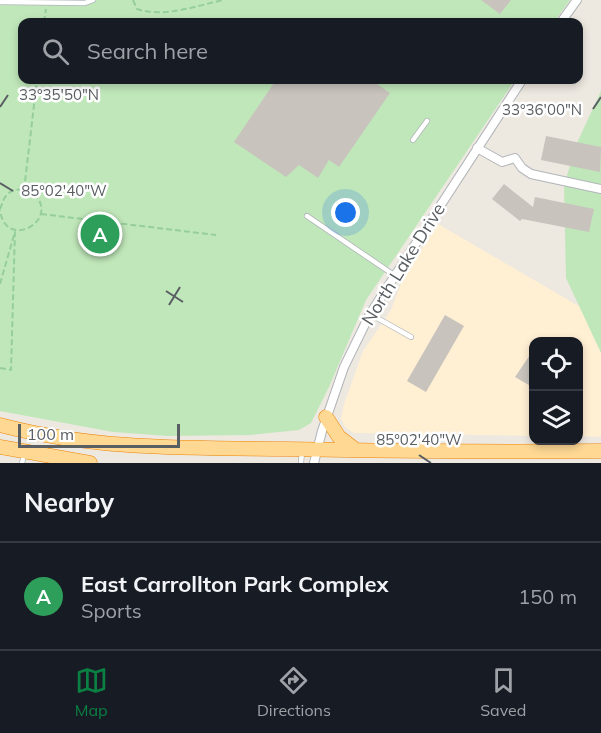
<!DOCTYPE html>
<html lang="en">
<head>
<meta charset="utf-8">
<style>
	body { margin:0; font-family:Mulish,sans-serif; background:#20242c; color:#f1f3f6 }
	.controls { position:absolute; right:18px; bottom:18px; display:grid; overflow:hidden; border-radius:12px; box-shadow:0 3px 9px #0003 }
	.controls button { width:54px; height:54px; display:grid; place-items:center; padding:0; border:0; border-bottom:2px solid #363941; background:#171b24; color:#f1f3f6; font:30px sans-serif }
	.scale { position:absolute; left:18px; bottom:15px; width:162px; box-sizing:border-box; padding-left:6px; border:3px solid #595e62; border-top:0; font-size:16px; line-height:21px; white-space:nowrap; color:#595e62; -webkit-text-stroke:4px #fff; paint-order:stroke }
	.you { position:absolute; left:346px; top:213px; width:21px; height:21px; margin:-15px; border:4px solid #fff; border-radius:50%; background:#1a73e8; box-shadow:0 0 0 9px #1a73e833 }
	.badge { display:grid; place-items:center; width:39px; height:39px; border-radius:50%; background:#0b8043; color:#fff; font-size:20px; font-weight:700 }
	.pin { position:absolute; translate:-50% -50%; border:3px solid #fff; box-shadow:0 2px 6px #0006 }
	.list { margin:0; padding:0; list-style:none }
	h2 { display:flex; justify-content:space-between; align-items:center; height:78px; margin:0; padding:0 24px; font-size:26px }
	h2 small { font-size:20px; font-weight:400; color:#9ea1a6 }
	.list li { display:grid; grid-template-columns:39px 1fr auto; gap:18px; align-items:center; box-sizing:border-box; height:108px; padding:0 24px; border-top:2px solid #363941 }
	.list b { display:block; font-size:22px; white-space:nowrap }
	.list p { margin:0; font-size:20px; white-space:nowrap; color:#9ea1a6 }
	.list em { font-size:20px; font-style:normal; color:#9ea1a6 }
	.icon { flex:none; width:33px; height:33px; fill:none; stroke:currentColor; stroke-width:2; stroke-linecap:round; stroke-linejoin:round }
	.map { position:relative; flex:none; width:601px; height:463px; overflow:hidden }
	.search { position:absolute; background:#171b24; box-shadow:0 3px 9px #0003; left:18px; right:18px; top:18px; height:66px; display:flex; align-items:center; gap:15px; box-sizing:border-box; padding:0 21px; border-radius:12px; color:#9ea1a6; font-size:22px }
	.sheet { height:186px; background:#171b24 }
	nav { display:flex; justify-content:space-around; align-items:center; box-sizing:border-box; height:84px; border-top:2px solid #363941; background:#171b24; font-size:16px; color:#9ea1a6 }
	nav a { display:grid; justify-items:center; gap:3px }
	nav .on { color:#0b8043 }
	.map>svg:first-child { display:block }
</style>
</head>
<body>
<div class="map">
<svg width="601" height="463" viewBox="0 0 601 463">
	<rect width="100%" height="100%" fill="#ede8e0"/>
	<path fill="#ffefd3" d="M438,224L601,319V437L579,436L578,342H534L533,436L353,433L344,426L341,418L344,404L363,351L391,310L404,276Z"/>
	<path fill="#c0e7ba" d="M0,0H570L554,22H22V80H515L366,300L329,387L311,423L299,430L250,435L168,436L113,432L0,411Z
		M601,91V353L566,278L564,186L576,145Z"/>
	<path fill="#c8c3bd" d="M481,0H511L500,14Z
		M276,80H371L390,93L339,167L329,160L318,178L299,165L286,177L234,142Z
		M546,136L601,147L600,172L541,160Z
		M504,184L533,207L535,197L594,209L589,232L522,219L520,221L492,199Z
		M445,315L464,326L426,392L407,381Z
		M534,349V388L515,377Z"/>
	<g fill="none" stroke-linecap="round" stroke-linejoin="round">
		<g stroke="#b1b5b9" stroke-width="6">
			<path id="service" d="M0,2L85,3L93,0
				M413,140L427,121
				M307,216L394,275
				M370,314L411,337
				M22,463L25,452
				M301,463L302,451"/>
		</g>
		<g stroke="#b1b5b9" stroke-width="10">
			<path id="minor" d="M561,22L577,0
				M477,148L502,162L515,158L522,168L531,174L601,189
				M314,463L322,431L344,367L370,314L522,80"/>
		</g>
		<g stroke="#ed8200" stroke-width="15">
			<path id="trunk" d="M326,417L339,437L356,450
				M0,425C94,450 190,448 286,449C391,451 496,452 601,451
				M0,447L90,463"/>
		</g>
		<path stroke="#95ce9c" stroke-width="2" stroke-dasharray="6 3" stroke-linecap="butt" d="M133,0L137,9C164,18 196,6 223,0
			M44,22L46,9
			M24,190L37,80
			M0,209C2,205 3,199 6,196C12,187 28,188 35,195C60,221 5,251 0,210
			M41,214L216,235
			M0,284L14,235
			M0,368L11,370L15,230"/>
		<use href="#service" stroke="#fff" stroke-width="4.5"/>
		<use href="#minor" stroke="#fff" stroke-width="8"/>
		<use href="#trunk" stroke="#ffd994" stroke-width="14"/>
	</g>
	<path fill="none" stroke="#595e62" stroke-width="2" d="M0,107L8,95M593,109L601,97M0,183L13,191M166,291L183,302M169,305L180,287M419,455L431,463"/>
	<g text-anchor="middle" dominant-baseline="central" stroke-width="5" stroke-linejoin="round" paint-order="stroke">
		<g font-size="18" fill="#595e62" stroke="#fff">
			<text transform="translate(403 264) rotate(-58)">North Lake Drive</text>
		</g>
	</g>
	<g font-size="15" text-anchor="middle" fill="#595e62" stroke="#fff" stroke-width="5" stroke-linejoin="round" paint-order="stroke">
		<text x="59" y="100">33°35'50"N</text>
		<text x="542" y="115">33°36'00"N</text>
		<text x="64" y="196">85°02'40"W</text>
		<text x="419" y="445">85°02'40"W</text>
	</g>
</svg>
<div class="controls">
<button><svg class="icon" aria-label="locate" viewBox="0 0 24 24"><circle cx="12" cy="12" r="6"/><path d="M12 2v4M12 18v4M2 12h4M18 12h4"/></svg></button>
<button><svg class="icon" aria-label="layers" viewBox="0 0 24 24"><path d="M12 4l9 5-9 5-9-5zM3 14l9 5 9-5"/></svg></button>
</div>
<div class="scale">100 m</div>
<div class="you"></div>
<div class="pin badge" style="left:100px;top:234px;background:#2e9e5b">A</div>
<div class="search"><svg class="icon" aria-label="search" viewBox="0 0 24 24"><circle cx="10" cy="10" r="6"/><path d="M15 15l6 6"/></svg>Search here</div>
</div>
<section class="sheet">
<h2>Nearby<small></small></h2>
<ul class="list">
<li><span class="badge" style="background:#2e9e5b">A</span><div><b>East Carrollton Park Complex</b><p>Sports</p></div><em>150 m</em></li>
</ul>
</section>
<nav>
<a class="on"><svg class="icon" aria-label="map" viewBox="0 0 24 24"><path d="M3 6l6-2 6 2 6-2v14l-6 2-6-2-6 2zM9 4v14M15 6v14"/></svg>Map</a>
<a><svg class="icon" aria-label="directions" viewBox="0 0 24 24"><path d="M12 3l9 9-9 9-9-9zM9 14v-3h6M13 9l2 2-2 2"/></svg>Directions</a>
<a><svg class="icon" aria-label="saved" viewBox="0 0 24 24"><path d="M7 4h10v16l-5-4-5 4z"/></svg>Saved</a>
</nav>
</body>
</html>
